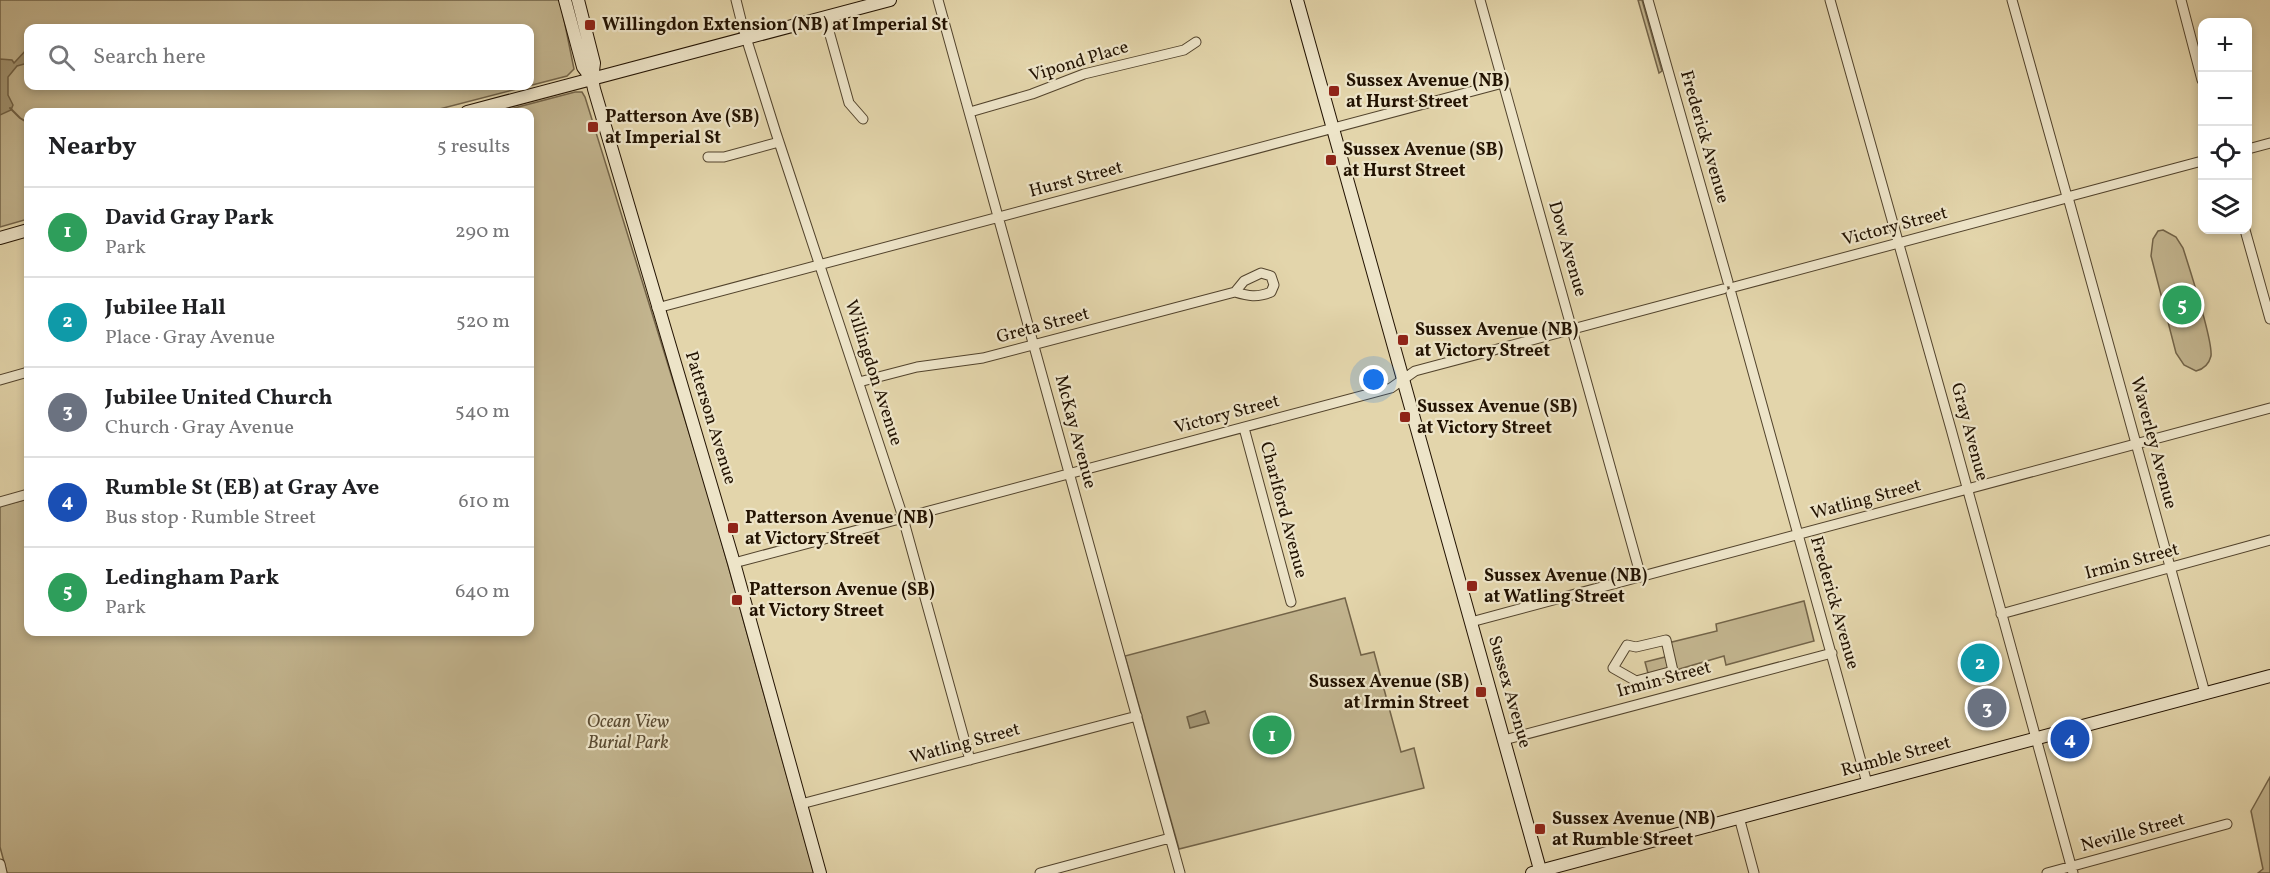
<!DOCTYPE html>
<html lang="en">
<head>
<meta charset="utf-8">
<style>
	body { margin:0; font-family:Vollkorn,serif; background:#f6f6f6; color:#202124 }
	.controls { position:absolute; right:18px; top:18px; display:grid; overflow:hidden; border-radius:12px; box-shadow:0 3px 9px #0003 }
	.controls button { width:54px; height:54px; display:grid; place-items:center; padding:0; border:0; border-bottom:2px solid #e0e0e0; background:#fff; color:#202124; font:30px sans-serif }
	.you { position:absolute; left:1374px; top:380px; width:21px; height:21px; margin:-15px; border:4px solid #fff; border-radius:50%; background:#1a73e8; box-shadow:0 0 0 9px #1a73e833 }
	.badge { display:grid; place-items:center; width:39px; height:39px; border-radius:50%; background:#8f2418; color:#fff; font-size:20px; font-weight:700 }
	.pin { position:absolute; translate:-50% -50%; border:3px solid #fff; box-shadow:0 2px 6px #0006 }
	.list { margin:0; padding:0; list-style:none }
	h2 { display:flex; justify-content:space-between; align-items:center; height:78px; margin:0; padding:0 24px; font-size:26px }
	h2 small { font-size:20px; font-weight:400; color:#757577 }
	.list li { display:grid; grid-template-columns:39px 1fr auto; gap:18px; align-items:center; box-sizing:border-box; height:90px; padding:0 24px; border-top:2px solid #e0e0e0 }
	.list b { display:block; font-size:22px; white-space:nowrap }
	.list p { margin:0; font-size:20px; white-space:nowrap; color:#757577 }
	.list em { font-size:20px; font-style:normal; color:#757577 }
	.icon { flex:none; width:33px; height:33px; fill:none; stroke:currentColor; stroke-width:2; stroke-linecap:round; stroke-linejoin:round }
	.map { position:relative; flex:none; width:2270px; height:873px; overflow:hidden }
	.search { position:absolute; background:#fff; box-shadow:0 3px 9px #0003; left:24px; top:24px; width:510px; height:66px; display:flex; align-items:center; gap:15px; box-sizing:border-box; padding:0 21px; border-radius:12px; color:#757577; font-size:22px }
	.panel { position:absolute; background:#fff; box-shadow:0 3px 9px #0003; left:24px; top:108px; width:510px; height:528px; border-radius:12px }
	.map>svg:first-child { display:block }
</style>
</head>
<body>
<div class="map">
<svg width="2270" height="873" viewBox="0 0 2270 873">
	<rect width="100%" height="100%" fill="#e3d5ab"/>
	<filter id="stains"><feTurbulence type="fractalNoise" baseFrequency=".00333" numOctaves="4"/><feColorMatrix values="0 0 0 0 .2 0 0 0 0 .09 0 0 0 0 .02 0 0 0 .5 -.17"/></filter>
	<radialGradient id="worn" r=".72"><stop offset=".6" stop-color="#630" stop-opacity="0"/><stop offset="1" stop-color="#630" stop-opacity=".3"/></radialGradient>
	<path fill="#c2b48e" stroke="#726348" stroke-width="1.5" fill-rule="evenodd" d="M0,0H560L574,69L567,76L428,112H28V219L0,227ZM28,28H530V86H28Z
		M1638,0H1642L1662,71L1659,73Z
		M575,92H582L585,97L709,497L814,873H7L0,847V506L28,499V632H530V112H499Z
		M2163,230L2176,237L2183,248C2189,267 2213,340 2211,356C2209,364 2204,369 2196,371L2184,365L2176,353L2151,256L2153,239L2158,231Z
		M1345,598L1361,655L1374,652L1401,752L1414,748L1424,788L1179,849L1125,656Z
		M1804,601L1814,641L1726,665L1724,656L1676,670L1669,645L1672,642L1717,631L1716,624Z
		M1669,656L1673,671L1649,677L1645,662Z
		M2270,777V873H2258L2263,869L2251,811Z"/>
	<path fill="#a19371" stroke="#6e5f44" stroke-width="1.5" d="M28,48V63L17,66L8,77V95L13,105L11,110L0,115V59L12,60L14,63Z
		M1205,711L1209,723L1190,728L1187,717Z"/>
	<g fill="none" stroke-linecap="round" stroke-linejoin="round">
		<path stroke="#6e5f44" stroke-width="2" d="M10,108L20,118L28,123"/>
		<g stroke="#52432c" stroke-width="11">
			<path id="street" d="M736,0L743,28L776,133L901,511L970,760
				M938,0L1180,873
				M1480,0L1641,577
				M1648,0L1728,282
				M1830,0L1951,429L2073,873
				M2012,0L2066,193
				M2181,0L2202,80
				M825,17L849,103L863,119
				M970,112L1032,94L1084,74L1184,50L1196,42
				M2248,149L2270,143
				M708,157H724L779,142
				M2071,196L2202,161
				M2069,201L2205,693
				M2245,230L2270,319
				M1734,287L2063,199
				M1731,293L1867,783
				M657,308L1503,83
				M0,380L28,372
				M859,382L917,367L983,358L1235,292C1248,296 1257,298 1271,292L1274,285L1271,276L1261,273L1244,281L1235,292
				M1244,428L1291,602
				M0,502L28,494
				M734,563L1391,388L1415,371L1723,289
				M2001,614L2270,540
				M1471,622L2270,408
				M1666,640L1673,671L1636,681L1613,668L1627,645L1636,647Z
				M1504,740L1832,653
				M801,804L1137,716
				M1739,817L1754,873
				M0,864L2,873
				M1040,873L1170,838
				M2047,873L2227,824"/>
		</g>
		<g stroke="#221201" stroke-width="14">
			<path id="secondary" d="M565,0L583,67L592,79
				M578,0L594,63L592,79L594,89L734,563L820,873
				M1297,0L1541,873
				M467,112L890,0
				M0,238L28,230
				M1532,873L2270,676"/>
		</g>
		<use href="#street" stroke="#ede4c8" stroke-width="9"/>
		<use href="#secondary" stroke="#ede4c8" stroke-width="12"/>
	</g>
	<g fill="#8f2418" stroke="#ede4c8" stroke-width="2">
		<rect x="584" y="19" width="12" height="12" rx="3"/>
		<rect x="1328" y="85" width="12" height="12" rx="3"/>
		<rect x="587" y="121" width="12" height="12" rx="3"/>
		<rect x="1325" y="154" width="12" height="12" rx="3"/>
		<rect x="1397" y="334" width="12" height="12" rx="3"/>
		<rect x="1399" y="411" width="12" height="12" rx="3"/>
		<rect x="727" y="522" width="12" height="12" rx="3"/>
		<rect x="1466" y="580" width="12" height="12" rx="3"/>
		<rect x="731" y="594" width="12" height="12" rx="3"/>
		<rect x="1475" y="686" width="12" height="12" rx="3"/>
		<rect x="1534" y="823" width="12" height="12" rx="3"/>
	</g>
	<g text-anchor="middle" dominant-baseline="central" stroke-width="4.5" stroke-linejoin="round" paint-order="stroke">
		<g font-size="18" font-weight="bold" fill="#221201" stroke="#ede4c8" text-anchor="start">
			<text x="602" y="25">Willingdon Extension (NB) at Imperial St</text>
			<text x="1346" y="81">Sussex Avenue (NB)<tspan x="1346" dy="21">at Hurst Street</tspan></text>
			<text x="605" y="117">Patterson Ave (SB)<tspan x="605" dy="21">at Imperial St</tspan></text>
			<text x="1343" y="150">Sussex Avenue (SB)<tspan x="1343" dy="21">at Hurst Street</tspan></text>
			<text x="1415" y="330">Sussex Avenue (NB)<tspan x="1415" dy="21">at Victory Street</tspan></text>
			<text x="1417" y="407">Sussex Avenue (SB)<tspan x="1417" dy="21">at Victory Street</tspan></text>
			<text x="745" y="518">Patterson Avenue (NB)<tspan x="745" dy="21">at Victory Street</tspan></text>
			<text x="1484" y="576">Sussex Avenue (NB)<tspan x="1484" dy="21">at Watling Street</tspan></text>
			<text x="749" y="590">Patterson Avenue (SB)<tspan x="749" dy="21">at Victory Street</tspan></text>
			<text x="1469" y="682" text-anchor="end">Sussex Avenue (SB)<tspan x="1469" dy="21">at Irmin Street</tspan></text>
			<text x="1552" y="819">Sussex Avenue (NB)<tspan x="1552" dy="21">at Rumble Street</tspan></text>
		</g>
		<g font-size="18" fill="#221201" stroke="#ede4c8">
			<text transform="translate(1079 62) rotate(-17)">Vipond Place</text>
			<text transform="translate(1704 137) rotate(74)">Frederick Avenue</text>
			<text transform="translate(1076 180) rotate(-15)">Hurst Street</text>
			<text transform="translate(1895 227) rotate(-15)">Victory Street</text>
			<text transform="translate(1567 249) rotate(74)">Dow Avenue</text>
			<text transform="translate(1043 326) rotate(-15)">Greta Street</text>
			<text transform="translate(873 373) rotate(72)">Willingdon Avenue</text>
			<text transform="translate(1227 415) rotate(-15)">Victory Street</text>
			<text transform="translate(710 418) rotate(73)">Patterson Avenue</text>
			<text transform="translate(1075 432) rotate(75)">McKay Avenue</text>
			<text transform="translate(1969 432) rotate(75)">Gray Avenue</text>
			<text transform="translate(2153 443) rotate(75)">Waverley Avenue</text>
			<text transform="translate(1866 500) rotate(-15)">Watling Street</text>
			<text transform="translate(1283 510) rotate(75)">Charlford Avenue</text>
			<text transform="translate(2132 562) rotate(-15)">Irmin Street</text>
			<text transform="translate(1834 603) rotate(74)">Frederick Avenue</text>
			<text transform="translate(1664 680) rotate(-15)">Irmin Street</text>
			<text transform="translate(1509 692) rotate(74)">Sussex Avenue</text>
			<text transform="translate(965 744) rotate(-15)">Watling Street</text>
			<text transform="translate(1896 757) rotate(-15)">Rumble Street</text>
			<text transform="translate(2133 833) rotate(-15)">Neville Street</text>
		</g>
		<g font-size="18" font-style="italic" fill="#5a4b32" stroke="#ede4c8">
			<text x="628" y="722">Ocean View<tspan x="628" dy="21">Burial Park</tspan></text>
		</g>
	</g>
	<rect width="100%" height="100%" filter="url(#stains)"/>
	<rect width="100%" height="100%" fill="url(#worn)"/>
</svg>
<div class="controls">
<button>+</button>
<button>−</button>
<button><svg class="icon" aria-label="locate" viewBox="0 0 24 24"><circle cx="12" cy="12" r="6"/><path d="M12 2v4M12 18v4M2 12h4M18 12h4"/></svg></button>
<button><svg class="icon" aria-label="layers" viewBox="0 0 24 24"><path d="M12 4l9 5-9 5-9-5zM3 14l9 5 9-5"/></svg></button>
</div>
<div class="you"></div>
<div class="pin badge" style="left:1272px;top:735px;background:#2e9e5b">1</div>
<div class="pin badge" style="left:1980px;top:663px;background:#0f9aa8">2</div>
<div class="pin badge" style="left:1987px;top:708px;background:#6b7280">3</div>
<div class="pin badge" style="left:2070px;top:739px;background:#1a4fb4">4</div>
<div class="pin badge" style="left:2182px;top:305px;background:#2e9e5b">5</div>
<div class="search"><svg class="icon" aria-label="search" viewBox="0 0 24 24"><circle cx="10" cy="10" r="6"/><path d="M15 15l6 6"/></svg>Search here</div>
<section class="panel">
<h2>Nearby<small>5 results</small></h2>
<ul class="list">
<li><span class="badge" style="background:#2e9e5b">1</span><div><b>David Gray Park</b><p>Park</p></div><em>290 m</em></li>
<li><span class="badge" style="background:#0f9aa8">2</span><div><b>Jubilee Hall</b><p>Place · Gray Avenue</p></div><em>520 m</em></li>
<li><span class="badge" style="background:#6b7280">3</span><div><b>Jubilee United Church</b><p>Church · Gray Avenue</p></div><em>540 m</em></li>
<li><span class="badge" style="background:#1a4fb4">4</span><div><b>Rumble St (EB) at Gray Ave</b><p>Bus stop · Rumble Street</p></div><em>610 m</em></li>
<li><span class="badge" style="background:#2e9e5b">5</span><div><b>Ledingham Park</b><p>Park</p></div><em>640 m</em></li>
</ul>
</section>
</div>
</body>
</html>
